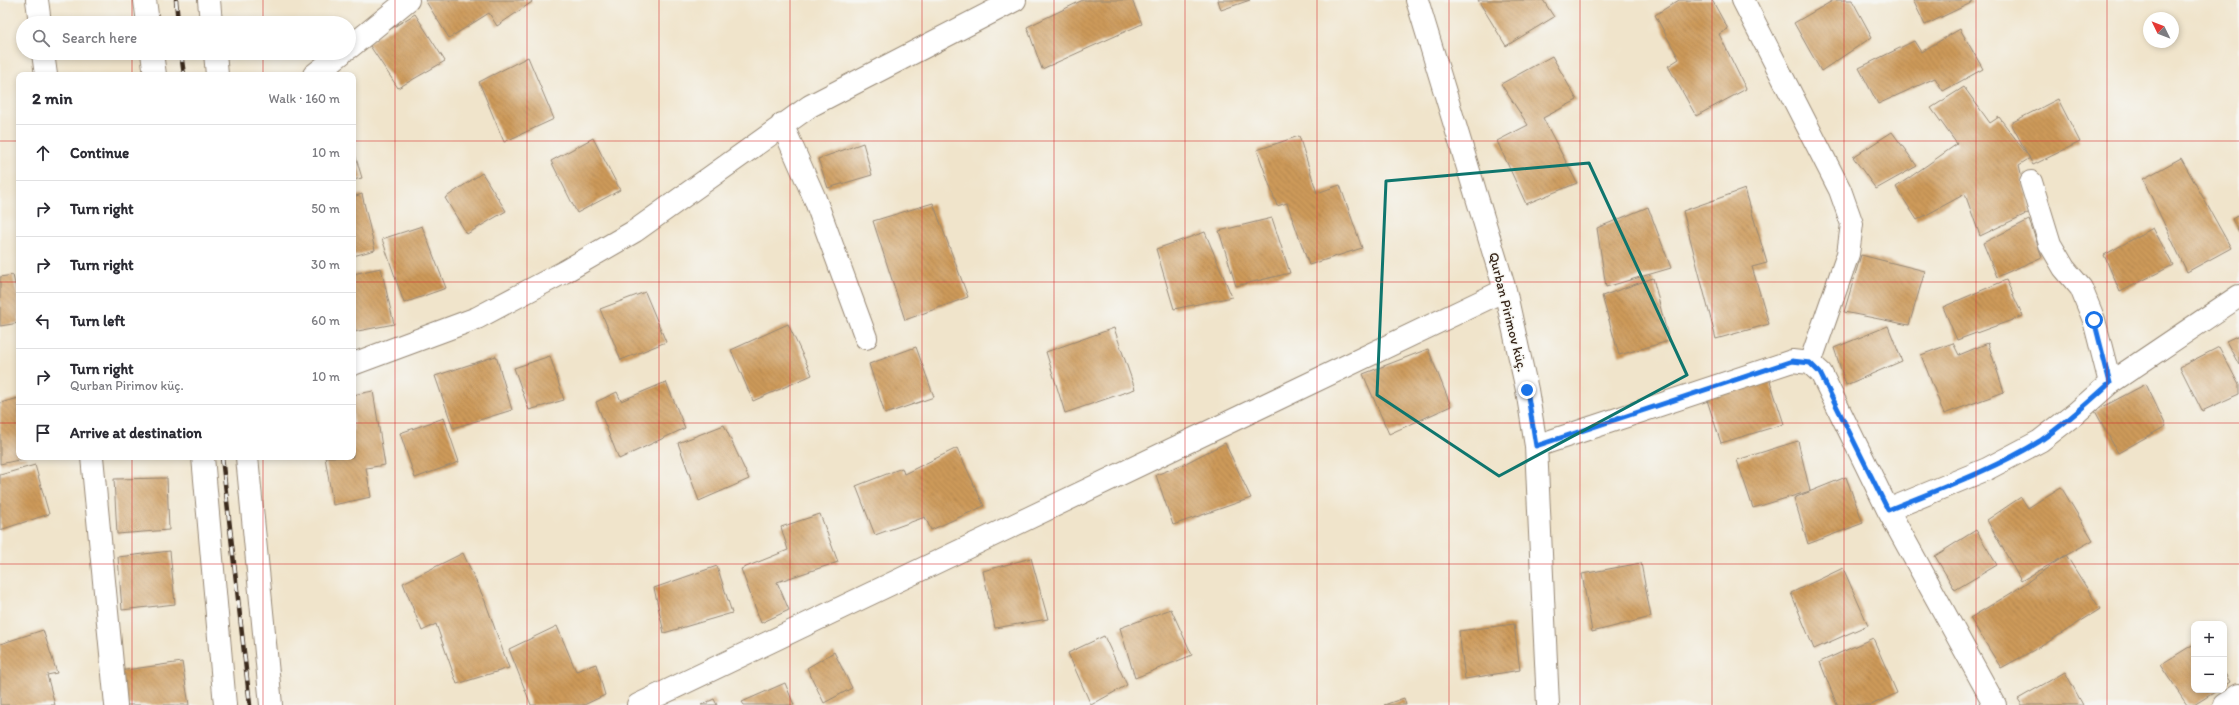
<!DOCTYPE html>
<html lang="en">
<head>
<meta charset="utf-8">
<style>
	body { margin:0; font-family:Itim,sans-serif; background:#f2f2f3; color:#2b2b33 }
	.controls { position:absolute; right:12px; bottom:12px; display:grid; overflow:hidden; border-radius:8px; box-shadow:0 2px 6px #0003 }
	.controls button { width:36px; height:36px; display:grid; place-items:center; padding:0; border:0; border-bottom:1px solid #e1e1e2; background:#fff; color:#2b2b33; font:20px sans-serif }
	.compass { position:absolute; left:2143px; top:12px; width:36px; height:36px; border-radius:50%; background:#fff; box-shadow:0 2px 6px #0003; rotate:313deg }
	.stop { position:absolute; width:12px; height:12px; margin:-9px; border:3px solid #1a73e8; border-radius:50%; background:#fff }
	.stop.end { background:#1a73e8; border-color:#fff; box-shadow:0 1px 4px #0008 }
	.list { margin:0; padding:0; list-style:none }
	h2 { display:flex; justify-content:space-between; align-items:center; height:52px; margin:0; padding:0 16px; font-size:17px }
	h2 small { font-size:13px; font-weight:400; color:#7c7c81 }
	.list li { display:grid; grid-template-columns:26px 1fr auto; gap:12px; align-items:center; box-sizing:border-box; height:56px; padding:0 16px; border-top:1px solid #e1e1e2 }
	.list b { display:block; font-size:15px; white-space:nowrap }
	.list p { margin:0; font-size:13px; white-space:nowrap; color:#7c7c81 }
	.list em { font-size:13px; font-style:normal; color:#7c7c81 }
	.icon { flex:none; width:22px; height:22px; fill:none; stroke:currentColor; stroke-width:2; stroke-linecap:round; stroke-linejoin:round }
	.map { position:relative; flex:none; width:2239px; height:705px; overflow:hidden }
	.search { position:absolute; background:#fff; box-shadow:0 2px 6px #0003; left:16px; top:16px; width:340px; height:44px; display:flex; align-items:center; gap:10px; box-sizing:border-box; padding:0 14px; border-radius:22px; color:#7c7c81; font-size:15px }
	.panel { position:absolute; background:#fff; box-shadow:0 2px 6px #0003; left:16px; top:72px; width:340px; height:388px; border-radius:8px }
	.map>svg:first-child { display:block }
</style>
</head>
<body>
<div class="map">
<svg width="2239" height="705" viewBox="0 0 2239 705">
	<defs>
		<pattern id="building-back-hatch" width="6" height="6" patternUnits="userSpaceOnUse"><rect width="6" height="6" fill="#cd9a5a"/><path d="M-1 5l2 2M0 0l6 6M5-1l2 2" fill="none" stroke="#a87e4a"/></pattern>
	</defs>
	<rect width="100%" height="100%" fill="#f6f6f2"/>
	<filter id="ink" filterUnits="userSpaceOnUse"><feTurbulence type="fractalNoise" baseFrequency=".025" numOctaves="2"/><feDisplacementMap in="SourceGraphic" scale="8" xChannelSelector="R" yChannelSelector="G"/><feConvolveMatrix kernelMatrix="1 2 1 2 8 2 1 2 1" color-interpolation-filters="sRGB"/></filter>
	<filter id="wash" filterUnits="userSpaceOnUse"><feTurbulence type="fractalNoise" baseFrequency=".012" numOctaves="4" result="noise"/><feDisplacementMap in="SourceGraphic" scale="16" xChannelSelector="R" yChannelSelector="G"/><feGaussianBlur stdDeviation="0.9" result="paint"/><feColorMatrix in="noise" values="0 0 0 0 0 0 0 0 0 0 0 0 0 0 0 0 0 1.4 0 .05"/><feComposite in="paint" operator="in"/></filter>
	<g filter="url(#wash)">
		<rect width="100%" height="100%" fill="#f0e4cb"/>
		<g id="blocks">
			<path fill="url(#building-back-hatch)" d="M425,0H531L532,2L497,26L489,13L449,38Z
				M1083,0H1132L1142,24L1042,69L1027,27Z
				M1218,0H1250L1221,10Z
				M1478,0H1543L1554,17L1506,46Z
				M1679,0H1712L1728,29L1719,34L1746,89L1696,116L1668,66L1679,59L1655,15Z
				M1834,0H1852L1872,37L1821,71L1794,23Z
				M1913,0H1973V2L1925,25Z
				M415,14L445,61L398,88L368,43Z
				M1960,29L1983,69L1943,91L1935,78L1878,104L1859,68L1914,41L1921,52Z
				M1552,56L1577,100L1543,118L1577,183L1526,204L1497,141L1528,125L1501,84Z
				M528,57L554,119L504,142L479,82Z
				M1964,87L1990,123L1999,117L2030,158L2019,165L2030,212L1980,236L1965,194L1917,220L1896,187L1957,144L1931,108Z
				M2058,99L2080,142L2033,165L2011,123Z
				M1892,132L1917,166L1876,189L1853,157Z
				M1299,136L1317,193L1340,185L1362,248L1309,265L1287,203L1277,206L1257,150Z
				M593,138L620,190L577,213L551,161Z
				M863,143L872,175L828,188L818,159Z
				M353,148L362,178L353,180Z
				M2181,158L2231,248L2187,272L2143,179Z
				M482,173L506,211L467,234L445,198Z
				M1745,189L1767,263L1752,267L1769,324L1716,339L1683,211Z
				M362,194L375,250L353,256V197Z
				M933,203L968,297L905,320L873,221Z
				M1648,207L1671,268L1606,287L1597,228Z
				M2239,215V233L2232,219Z
				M1272,218L1290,273L1236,286L1219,231Z
				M2029,220L2042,257L1997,277L1983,243Z
				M422,226L446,288L404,303L382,239Z
				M2153,228L2173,265L2120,292L2104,255Z
				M1205,232L1232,297L1174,309L1156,249Z
				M1861,255L1925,271L1909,325L1844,312Z
				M381,268L394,324L353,332V274Z
				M13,275L19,303V323L0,326V277Z
				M1653,278L1669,341L1619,355L1602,296Z
				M2006,280L2023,316L1957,340L1943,307Z
				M645,292L666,342L621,360L600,309Z
				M788,324L812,375L753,401L731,350Z
				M1888,326L1902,361L1846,385L1834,348Z
				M1114,328L1135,389L1065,413L1046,352Z
				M2239,335V365L2226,341Z
				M1953,343L1959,355L1988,343L2004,392L1944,414L1921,355Z
				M916,347L934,397L885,414L869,364Z
				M2219,347L2239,385V394L2202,411L2180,367Z
				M1428,349L1451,406L1389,434L1363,374Z
				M496,356L512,410L453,428L435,376Z
				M550,356L564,400L529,410L514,368Z
				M1769,378L1784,424L1721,443L1706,397Z
				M666,382L685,428L619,459L596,402L617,392L621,401Z
				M2146,384L2166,426L2118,453L2095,411Z
				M373,391L385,465L366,468L371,497L333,505L325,457H353V395Z
				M19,398V457L28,458L0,464V403Z
				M444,418L459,462L415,478L400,433Z
				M724,425L749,479L699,501L678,443Z
				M1798,441L1810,491L1753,508L1737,460Z
				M1225,443L1251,498L1173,525L1156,475L1184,464Z
				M957,448L984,506L931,530L925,517L875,535L856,486L902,468L904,474Z
				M35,465L49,514L0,530V475Z
				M1846,477L1863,523L1808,544L1794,498Z
				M167,478L169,530L117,534L114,479Z
				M2061,487L2093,540L2021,581L1987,520L2021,497L2028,508Z
				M820,514L838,562L777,582L789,610L761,623L741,569L788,550L781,527Z
				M1976,530L1997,565L1955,590L1935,556Z
				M170,551L175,604L122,610L118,557Z
				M463,553L485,601L509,668L457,684L436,624L422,631L403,583Z
				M2066,555L2100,609L2045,644L2001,668L1970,618L2013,592Z
				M1031,558L1048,619L995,628L983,571Z
				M1641,563L1651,617L1592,632L1582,574Z
				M717,566L732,613L664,633L654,588Z
				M1843,568L1868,625L1814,649L1791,593Z
				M1171,609L1192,655L1135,678L1120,628Z
				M1514,624L1520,670L1465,679L1459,631Z
				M557,626L576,671L596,664L605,695L584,705H531L509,649Z
				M43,630L57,673L47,675L55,705H0V644Z
				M1104,636L1127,685L1091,705L1068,653Z
				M1873,638L1897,693L1871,705H1837L1820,662Z
				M2194,644V690H2218L2194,705H2187L2160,665Z
				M834,652L852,688L824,703L807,668Z
				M182,662L189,705H123L119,671Z
				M2065,672L2083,705H2022L2018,699Z
				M2224,672L2230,682L2224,686Z
				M785,683L794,705H744L742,702Z
				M1404,698L1406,705H1384Z
				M714,699L717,705H701Z"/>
		</g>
	</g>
	<g filter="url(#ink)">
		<use href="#blocks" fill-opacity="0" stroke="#968774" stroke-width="1"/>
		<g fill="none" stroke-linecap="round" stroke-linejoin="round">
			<g stroke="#968774" stroke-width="24">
				<path id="street" d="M37,0L40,23
					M145,0L148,23
					M209,0L211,23
					M1417,0L1505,290L1527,390L1536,446L1548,705
					M1743,0L1840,190L1852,224L1848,254L1810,363
					M349,48L408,0
					M43,53L46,75
					M152,53L155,75
					M215,53L217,75
					M314,75L342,53
					M782,124L815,199L866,338
					M2031,182L2050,244L2064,268L2081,288L2094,320L2110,383
					M353,364L477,318L564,272L635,231L810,106L1015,0
					M1536,446L1792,361L1810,363L1821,373L1888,510L1995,705
					M92,457L116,705
					M203,457L225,705
					M247,457L271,705
					M1888,510L1987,469L2040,441L2076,413L2110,383L2239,296
					M638,705L1505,290
					M2224,705L2239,695"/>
			</g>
			<use href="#street" stroke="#fff" stroke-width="22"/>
			<g stroke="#3b2a1e" stroke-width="4.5">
				<path id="rail" d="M176,0L178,23
					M181,53L184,75
					M222,457L250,705"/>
			</g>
			<use href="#rail" stroke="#f6f6f2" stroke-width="3" stroke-dasharray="9" stroke-linecap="butt"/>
		</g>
	</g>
	<g fill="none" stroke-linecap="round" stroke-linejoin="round" filter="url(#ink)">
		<path stroke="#1a73e8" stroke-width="5" d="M1527,390L1536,446L1792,361L1810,363L1820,373L1888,510C1939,489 1993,470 2040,441C2065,424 2088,403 2110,383L2094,320"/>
	</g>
	<path fill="none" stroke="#0f766e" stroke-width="3" stroke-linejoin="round" d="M1589,163L1687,375L1499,476L1377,395L1386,181Z"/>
	<path fill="none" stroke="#d62828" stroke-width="1" stroke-opacity="0.55" d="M132,0V23M263,0V23M395,0V705M527,0V705M659,0V705M790,0V705M922,0V705M1054,0V705M1185,0V705M1317,0V705M1449,0V705M1580,0V705M1712,0V705M1844,0V705M1976,0V705M2107,0V705M132,53V75M263,53V75M0,141H19M353,141H2239M0,282H19M353,282H2239M0,423H19M353,423H2239M132,457V705M263,457V705M0,564H2239"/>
	<g text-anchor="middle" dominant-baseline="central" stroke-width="3" stroke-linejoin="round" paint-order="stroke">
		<g font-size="14" fill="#3b2a1e" stroke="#f6f6f2">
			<text transform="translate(1508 312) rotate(76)">Qurban Pirimov küç.</text>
		</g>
	</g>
</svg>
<div class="controls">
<button>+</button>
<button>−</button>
</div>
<svg class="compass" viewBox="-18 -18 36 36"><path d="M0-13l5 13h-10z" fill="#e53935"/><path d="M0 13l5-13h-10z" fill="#7c7c81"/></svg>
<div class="stop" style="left:2094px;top:320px"></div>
<div class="stop end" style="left:1527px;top:390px"></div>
<div class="search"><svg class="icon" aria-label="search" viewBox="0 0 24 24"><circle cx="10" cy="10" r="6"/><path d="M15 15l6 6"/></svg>Search here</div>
<section class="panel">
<h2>2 min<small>Walk · 160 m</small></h2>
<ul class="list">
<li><svg class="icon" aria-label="ahead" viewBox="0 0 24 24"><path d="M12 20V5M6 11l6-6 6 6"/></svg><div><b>Continue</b></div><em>10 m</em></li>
<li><svg class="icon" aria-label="right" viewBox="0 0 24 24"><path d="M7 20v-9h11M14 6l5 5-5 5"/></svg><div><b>Turn right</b></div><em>50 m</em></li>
<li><svg class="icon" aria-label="right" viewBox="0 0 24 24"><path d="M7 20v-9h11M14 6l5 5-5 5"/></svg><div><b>Turn right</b></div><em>30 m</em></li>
<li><svg class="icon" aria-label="left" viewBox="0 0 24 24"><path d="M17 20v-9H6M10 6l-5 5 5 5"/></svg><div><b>Turn left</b></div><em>60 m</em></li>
<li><svg class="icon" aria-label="right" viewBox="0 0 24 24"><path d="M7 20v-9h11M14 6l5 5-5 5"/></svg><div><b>Turn right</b><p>Qurban Pirimov küç.</p></div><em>10 m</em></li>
<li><svg class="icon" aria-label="arrive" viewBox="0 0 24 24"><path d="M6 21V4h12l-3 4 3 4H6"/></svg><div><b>Arrive at destination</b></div></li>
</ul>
</section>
</div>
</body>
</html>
